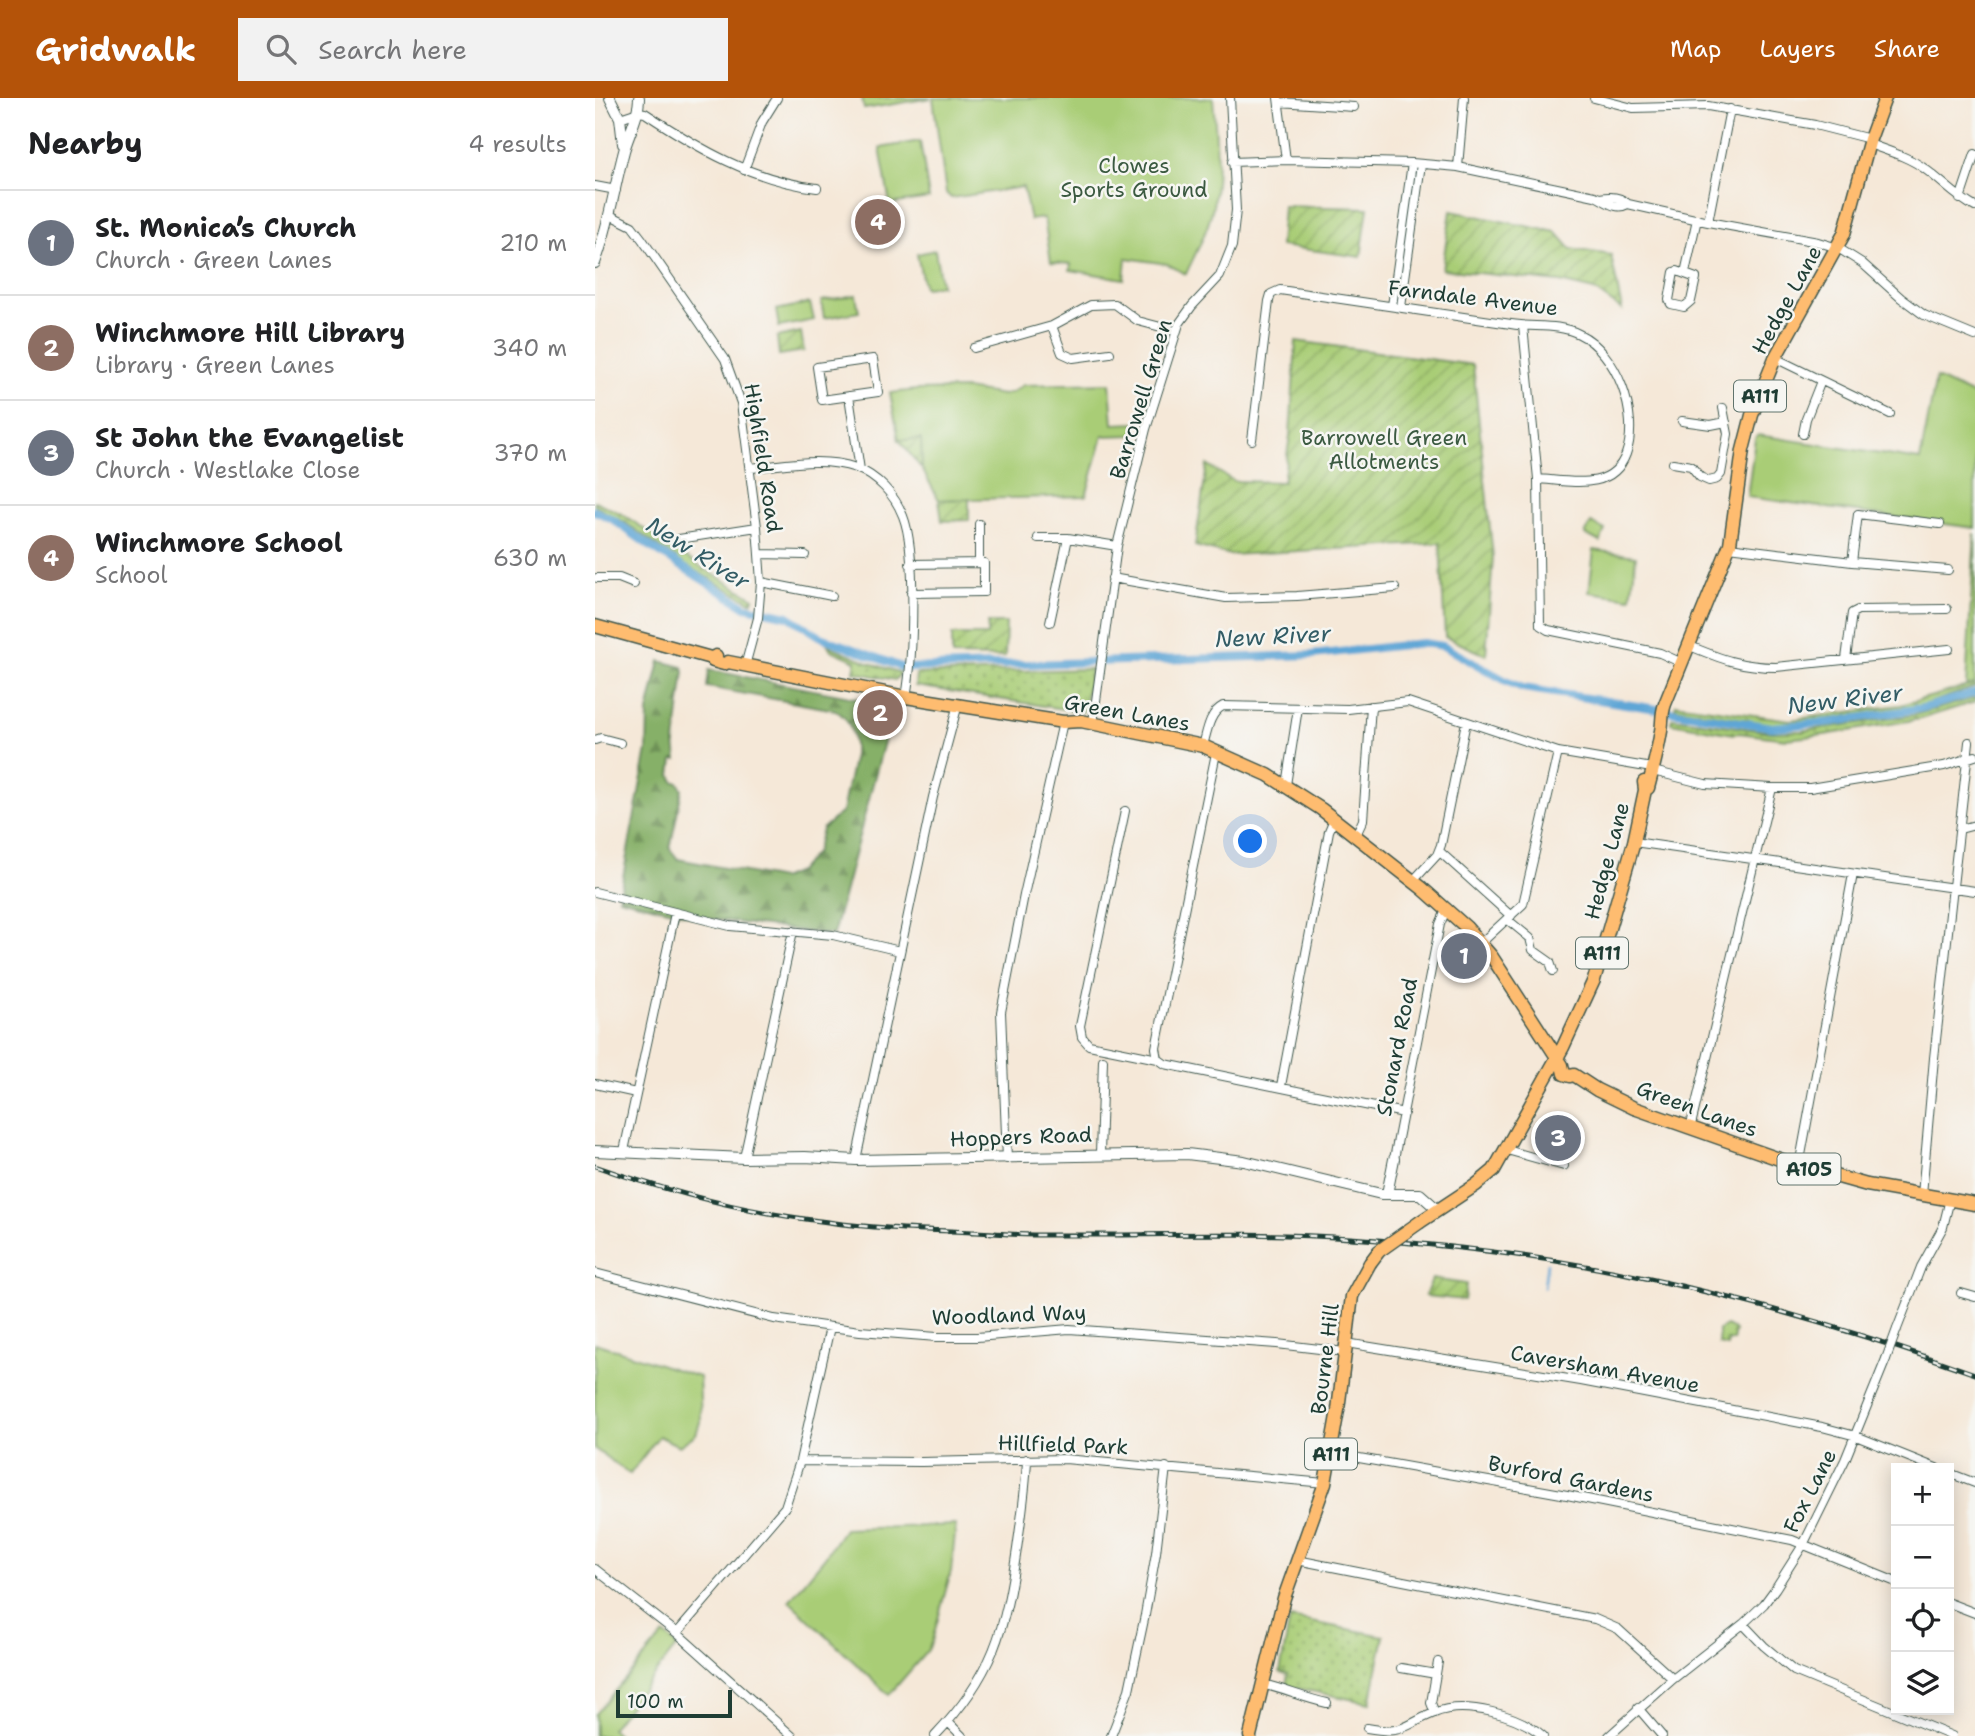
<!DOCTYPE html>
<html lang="en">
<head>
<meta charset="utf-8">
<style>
	body { margin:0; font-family:"Shantell Sans",sans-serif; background:#f2f2f2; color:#202124 }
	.controls { position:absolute; right:21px; bottom:21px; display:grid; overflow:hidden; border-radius:0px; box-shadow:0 4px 18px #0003 }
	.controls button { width:63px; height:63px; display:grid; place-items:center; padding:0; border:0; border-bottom:2px solid #e0e0e0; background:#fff; color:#202124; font:35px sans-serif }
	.scale { position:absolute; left:21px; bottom:18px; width:116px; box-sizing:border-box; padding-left:7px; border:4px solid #1f3d34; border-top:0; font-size:19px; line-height:24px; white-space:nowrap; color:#1f3d34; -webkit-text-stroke:5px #f6f6f2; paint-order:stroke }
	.you { position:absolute; left:656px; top:744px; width:24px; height:24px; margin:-18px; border:5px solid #fff; border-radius:50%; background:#1a73e8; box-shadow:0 0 0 10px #1a73e833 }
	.badge { display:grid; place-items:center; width:46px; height:46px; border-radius:50%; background:#b45309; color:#fff; font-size:23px; font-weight:700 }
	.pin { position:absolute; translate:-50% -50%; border:4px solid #fff; box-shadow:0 2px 7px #0006 }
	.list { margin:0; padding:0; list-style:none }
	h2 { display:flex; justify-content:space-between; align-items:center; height:91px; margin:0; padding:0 28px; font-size:30px }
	h2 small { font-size:23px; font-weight:400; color:#757577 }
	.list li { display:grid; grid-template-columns:46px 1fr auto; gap:21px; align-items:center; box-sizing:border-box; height:105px; padding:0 28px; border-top:2px solid #e0e0e0 }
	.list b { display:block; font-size:26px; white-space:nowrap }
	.list p { margin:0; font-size:23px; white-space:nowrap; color:#757577 }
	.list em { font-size:23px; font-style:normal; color:#757577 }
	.icon { flex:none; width:38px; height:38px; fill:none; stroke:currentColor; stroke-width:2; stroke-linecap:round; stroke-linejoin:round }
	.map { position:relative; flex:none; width:1380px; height:1638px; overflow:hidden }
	header { display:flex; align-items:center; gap:42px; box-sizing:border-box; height:98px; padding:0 35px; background:#b45309; color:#fff }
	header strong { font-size:33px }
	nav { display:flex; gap:38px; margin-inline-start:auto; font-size:24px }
	.search { width:490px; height:63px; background:#f2f2f2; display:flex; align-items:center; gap:18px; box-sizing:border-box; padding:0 24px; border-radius:0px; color:#757577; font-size:26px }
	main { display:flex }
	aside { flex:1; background:#fff }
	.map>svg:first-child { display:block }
</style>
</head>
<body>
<header>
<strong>Gridwalk</strong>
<div class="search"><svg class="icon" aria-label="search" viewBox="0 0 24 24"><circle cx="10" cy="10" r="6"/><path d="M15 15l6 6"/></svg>Search here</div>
<nav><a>Map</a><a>Layers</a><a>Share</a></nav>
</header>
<main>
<aside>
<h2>Nearby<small>4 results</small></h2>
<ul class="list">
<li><span class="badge" style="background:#6b7280">1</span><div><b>St. Monica’s Church</b><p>Church · Green Lanes</p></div><em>210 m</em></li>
<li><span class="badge" style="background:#8d6e63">2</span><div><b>Winchmore Hill Library</b><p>Library · Green Lanes</p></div><em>340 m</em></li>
<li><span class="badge" style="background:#6b7280">3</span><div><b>St John the Evangelist</b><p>Church · Westlake Close</p></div><em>370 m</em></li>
<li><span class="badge" style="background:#8d6e63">4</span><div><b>Winchmore School</b><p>School</p></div><em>630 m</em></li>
</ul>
</aside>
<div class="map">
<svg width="1380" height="1638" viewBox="0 0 1380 1638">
	<defs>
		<pattern id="grass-dots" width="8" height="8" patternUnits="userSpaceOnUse" patternTransform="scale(1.75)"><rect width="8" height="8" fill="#a9cd76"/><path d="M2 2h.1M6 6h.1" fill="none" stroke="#89a862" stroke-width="1.8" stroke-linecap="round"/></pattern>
		<pattern id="forest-firs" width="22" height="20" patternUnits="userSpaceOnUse" patternTransform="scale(1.75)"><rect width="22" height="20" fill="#86b067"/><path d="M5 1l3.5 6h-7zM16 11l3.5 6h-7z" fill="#6d9056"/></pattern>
		<pattern id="garden-furrows" width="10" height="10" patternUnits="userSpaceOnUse" patternTransform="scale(1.75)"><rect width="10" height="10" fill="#a9cd76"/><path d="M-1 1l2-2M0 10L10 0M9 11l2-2" fill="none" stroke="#89a862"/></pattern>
	</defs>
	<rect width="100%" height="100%" fill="#f6f6f2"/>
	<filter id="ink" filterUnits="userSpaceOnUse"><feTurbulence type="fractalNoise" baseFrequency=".0143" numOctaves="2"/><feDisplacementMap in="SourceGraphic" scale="14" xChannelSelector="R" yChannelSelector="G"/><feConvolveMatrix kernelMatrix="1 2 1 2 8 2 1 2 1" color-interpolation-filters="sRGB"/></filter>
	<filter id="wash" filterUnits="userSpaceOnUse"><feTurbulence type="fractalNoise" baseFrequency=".00686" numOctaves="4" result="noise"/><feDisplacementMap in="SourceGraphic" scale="28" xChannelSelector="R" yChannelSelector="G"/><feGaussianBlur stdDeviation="1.57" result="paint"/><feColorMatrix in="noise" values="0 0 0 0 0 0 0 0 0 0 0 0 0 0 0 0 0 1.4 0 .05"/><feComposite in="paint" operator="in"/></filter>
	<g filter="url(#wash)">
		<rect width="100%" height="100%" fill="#f5e8d8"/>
		<path fill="url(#grass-dots)" stroke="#648555" stroke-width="2" d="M0,403L27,416L106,469L159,500L156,504L90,467L32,426L0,408Z
			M233,547L277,566L306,575L300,582L259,574L261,563L236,552Z
			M496,571L488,614L320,588L321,576Z
			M1380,586V589L1329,607L1228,622L1181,627L1080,610L1081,606L1195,622L1306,607Z
			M1380,600V604L1325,621L1229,637L1191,641L1144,635L1139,636L1076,625L1077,620L1177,634L1207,633L1319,617Z
			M1131,1228L1140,1232L1138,1243L1133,1242L1132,1248L1123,1246L1124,1232Z
			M695,1520L789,1538L775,1605L691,1588L693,1576L685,1574Z"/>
		<path fill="url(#forest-firs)" stroke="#52764e" stroke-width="2" d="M65,563L88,569L89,574L80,644L82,662H78L76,677L79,684H83L87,691L75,751L83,761L186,781L203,774L221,754L227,731L247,714L259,657C260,640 256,621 240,612L112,589L114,572L276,603L273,619L294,625L238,837L102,819L24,800L52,652L53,614Z"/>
		<path fill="#a9cd76" stroke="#648555" stroke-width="2" d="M267,0H336L269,11Z
			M338,0H618C621,38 626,83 615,120C610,139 599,158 591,176L572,166L531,160L529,181L475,172L476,166L456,164L449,120L435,122L428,89L356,100L351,95Z
			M325,43L334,100L295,106L285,50Z
			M340,152L346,187L329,190L322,156Z
			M261,197L264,214L229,220L226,203Z
			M215,205L219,222L184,229L181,212Z
			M1341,280L1380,298V430L1152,399L1160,340L1163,337L1325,362Z
			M515,285L518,326L542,325L538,337L508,338L491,398L344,402L327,371L326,342H304L295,295L321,292L370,291L408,297L416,295L428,287Z
			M996,425L1010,432L1005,444L990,436Z
			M1380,435V586L1371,588Z
			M999,452L1041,458L1036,500L994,494Z
			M0,1245L104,1279L106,1321L101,1336L84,1348L64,1338L35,1376L0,1351Z
			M361,1427L356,1473L337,1543L333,1552L294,1597L194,1503L230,1459L249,1431Z
			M69,1536L82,1548L16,1631L24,1638H0V1616Z"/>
		<path fill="url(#garden-furrows)" stroke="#648555" stroke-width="2" d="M688,108L773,110L766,159L685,148Z
			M856,113L961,134L976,151L1016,157L1027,212L999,192L965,184L847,171Z
			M206,234L209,253L184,257L182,239Z
			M701,243L878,267L898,459L891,557L850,539L845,445L635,457L600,448L612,367L639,383L688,384L695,338Z
			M326,341L327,371L304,342Z
			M374,401V422L347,423L344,402Z
			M393,525H411L410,559L357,558V537H392Z
			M837,1181L871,1186L869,1202L830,1198Z"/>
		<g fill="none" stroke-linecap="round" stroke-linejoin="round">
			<path stroke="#5fa6d6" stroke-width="2.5" d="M949,1189L952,1165"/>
			<path stroke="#5fa6d6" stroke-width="8" d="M0,413L17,421L56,449L151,509L193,518L226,539L309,570L717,557L828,545L848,548L913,584L928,590L1177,629L1238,624L1328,610L1380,595"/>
		</g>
	</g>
	<g filter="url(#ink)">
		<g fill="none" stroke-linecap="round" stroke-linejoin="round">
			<g stroke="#3f574d" stroke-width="10">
				<path id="minor" d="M683,0L691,62
					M999,0L1038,10L1113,8L1220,27L1275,41
					M684,4L759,9
					M25,20L43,14L50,15C104,51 157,82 222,90
					M1274,46C1293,53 1314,59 1330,71C1348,84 1361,99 1380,109
					M637,64L691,62L817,65L863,69L1000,98C1012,103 1020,113 1033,106C1026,99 1015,98 1005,100
					M863,69L869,0
					M149,72L167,24L182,0
					M0,88L21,92
					M1365,101L1380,56
					M1033,106L1113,124L1223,144L1243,150L1267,165L1306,200L1329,217L1380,238
					M15,117L37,128L47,141L130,261L146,305L162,429L166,484L163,520L150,568
					M1113,124L1135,11
					M1082,173L1101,180L1096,203L1089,209L1076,206L1074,202L1079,174Z
					M1090,175L1102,121
					M797,208L817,65
					M806,209L826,66
					M457,228L467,255L478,260L515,255
					M928,228L943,381L945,527L953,532L1065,555L1087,565
					M379,250L457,228L496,207L520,206L543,223L581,233
					M1180,260L1295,316
					M278,261L283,294L227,302L222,269Z
					M254,298L265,372
					M1087,323L1116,327L1131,324
					M1208,336L1211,321L1226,283
					M657,342L674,203L676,196L685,192C762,203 839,214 916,226C939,230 962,225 984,236C1022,254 1045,317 1031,356C1017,394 975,383 943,381
					M1078,365L1096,368L1105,379L1114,383L1122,381L1126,376L1133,336L1128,310
					M155,370C190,367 227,358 261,370C282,378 300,397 308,418C322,453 318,561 311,599
					M443,440H473L522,448
					M84,441L162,429
					M1134,449L1257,464L1353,472
					M165,456L210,457
					M1257,464L1263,416L1345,426
					M384,465V426
					M315,466L389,465V494L316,495
					M2,480H24L39,486
					M517,480L631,500L702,498L800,490
					M166,484L237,498
					M455,524L473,440
					M1095,548C1126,561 1147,569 1181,569L1354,551
					M1251,561L1257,515L1263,512L1352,511
					M498,625L522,448L551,331L584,226L597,208L625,178L637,148L641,112L635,0
					M0,642L6,640L25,645
					M608,648C612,634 614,615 628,608L753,611L813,604L963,654L1051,669
					M1058,673L1110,686L1177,690H1215L1349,668L1380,658
					M691,687L703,610
					M530,713L485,928L487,939L494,947L563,961L570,966L809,1015
					M1365,731L1380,727
					M761,737L768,722L776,608
					M1039,744L1380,793
					M844,753L916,818
					M818,783L842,757L846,747L871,624
					M0,794L135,828L238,837L305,853
					M913,822L935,840L938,852L955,864L958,873
					M886,845L928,806L963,654
					M563,961L561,950L621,655
					M0,986L41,995
					M686,988L734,733L739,721
					M1095,1031L1177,690
					M912,1052L969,1068
					M29,1053L80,815
					M505,1056L508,962
					M149,1060L198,833
					M412,1061L406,914L429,797L468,624
					M799,1061L845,826L852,810
					M261,1062L338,699L363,606
					M1204,1068L1258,776
					M1327,1097L1339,960L1374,644
					M0,1175L179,1221L265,1233L342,1239H382L474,1231L682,1246L750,1254
					M1366,1195L1380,1199
					M1302,1231L1326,1169L1348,1129L1355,1101
					M751,1245L986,1283L1227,1329L1261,1338L1341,1370
					M736,1355L972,1397L1197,1442L1301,1484
					M205,1363L326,1364L470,1361L730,1385
					M1354,1375L1380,1385
					M702,1462L1000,1521L1023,1531L1078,1581
					M0,1471L82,1535L197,1638
					M1354,1505L1380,1515
					M1148,1526L1169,1548L1199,1573L1357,1638
					M82,1535L190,1409L205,1363L235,1229
					M806,1570L841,1576
					M667,1586C689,1591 709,1600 732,1605
					M1043,1610L1067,1638
					M840,1615L836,1605L843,1564
					M353,1624L367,1638
					M772,1630C810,1637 807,1628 839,1615C870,1602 924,1617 948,1638
					M340,1638C398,1577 410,1533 422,1451C426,1422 431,1391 432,1361
					M516,1638L534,1592L550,1517L561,1455L571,1369
					M1014,1638L1078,1581L1148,1526L1169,1506L1180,1491L1208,1447L1250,1362L1291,1261"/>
			</g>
			<g stroke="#3f574d" stroke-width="12">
				<path id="tertiary" d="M15,0L25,20L28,46
					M0,165C14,128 19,90 29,53C34,35 44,18 44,0
					M0,1053L149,1060L210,1059L261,1062L592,1056L649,1063L786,1096H825L843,1112
					M792,1096L799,1061"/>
			</g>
			<g stroke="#3f574d" stroke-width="15">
				<path id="primary" d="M0,528L116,560L121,558
					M116,560L118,563L129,566L133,564L311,599L468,624L486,623L608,648L673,677L726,711L827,790L871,829L897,859L967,967L969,976L975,978L979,977L1002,992L1039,1010L1204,1068L1272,1087L1380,1106
					M1050,692L1053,690C1058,671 1063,652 1066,633C1068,623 1066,617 1070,606L1135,446L1148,352L1157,317L1180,260L1249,136L1275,41L1290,0
					M825,1124L881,1087L899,1072L968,949L999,882L1039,744L1050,692L1049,684
					M655,1638L689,1500L730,1385L743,1312L757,1198L775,1165"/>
			</g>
			<use href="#minor" stroke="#fff" stroke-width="8"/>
			<use href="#tertiary" stroke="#fff" stroke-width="10"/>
			<use href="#primary" stroke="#febc70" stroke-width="12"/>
			<g stroke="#1f3d34" stroke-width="5">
				<path id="rail" d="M0,1068C74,1094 155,1115 233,1124C282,1131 331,1132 381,1134C402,1135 423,1137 444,1137C548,1138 651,1133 755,1140C855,1147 957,1159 1055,1181C1166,1205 1274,1238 1380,1276"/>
			</g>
			<use href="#rail" stroke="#f6f6f2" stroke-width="2.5" stroke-dasharray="8" stroke-linecap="butt"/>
			<g stroke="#3f574d" stroke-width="10" stroke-linecap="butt">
				<path id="minor-bridge" d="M1291,1261L1302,1231"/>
			</g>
			<g stroke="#3f574d" stroke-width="15" stroke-linecap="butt">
				<path id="primary-bridge" d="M775,1165L784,1153L825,1124"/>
			</g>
			<use href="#minor-bridge" stroke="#fff" stroke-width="8"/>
			<use href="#primary-bridge" stroke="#febc70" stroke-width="12"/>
		</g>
	</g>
	<g text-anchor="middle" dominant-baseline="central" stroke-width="5" stroke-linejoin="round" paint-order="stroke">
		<g fill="#f6f6f2" stroke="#60746d" stroke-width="2">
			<rect x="1139" y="282.5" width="52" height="31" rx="5"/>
			<rect x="981" y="839.5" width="52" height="31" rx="5"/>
			<rect x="1182.5" y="1055.5" width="63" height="31" rx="5"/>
			<rect x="710" y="1340.5" width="52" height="31" rx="5"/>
		</g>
		<g font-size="19" font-weight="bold" fill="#1f3d34">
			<text x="1165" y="298">A111</text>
			<text x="1007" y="855">A111</text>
			<text x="1214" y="1071">A105</text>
			<text x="736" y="1356">A111</text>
		</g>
		<g font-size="21" fill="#3b5a41" stroke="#f6f6f2">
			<text x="539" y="68">Clowes<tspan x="539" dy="24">Sports Ground</tspan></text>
			<text x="789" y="340">Barrowell Green<tspan x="789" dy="24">Allotments</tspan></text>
		</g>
		<g font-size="21" fill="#1f3d34" stroke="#f6f6f2">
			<text transform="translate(878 200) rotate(7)">Farndale Avenue</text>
			<text transform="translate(1192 202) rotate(-61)">Hedge Lane</text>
			<text transform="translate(546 301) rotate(-73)">Barrowell Green</text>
			<text transform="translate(168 360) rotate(81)">Highfield Road</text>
			<text transform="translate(532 615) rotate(10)">Green Lanes</text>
			<text transform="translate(1012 763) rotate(-75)">Hedge Lane</text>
			<text transform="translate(802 949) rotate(-79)">Stonard Road</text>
			<text transform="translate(1102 1011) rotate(20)">Green Lanes</text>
			<text transform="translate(426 1039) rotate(-2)">Hoppers Road</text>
			<text transform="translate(414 1217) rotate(-2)">Woodland Way</text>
			<text transform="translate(730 1261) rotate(-83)">Bourne Hill</text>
			<text transform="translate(1010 1271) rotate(10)">Caversham Avenue</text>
			<text transform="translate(468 1347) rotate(2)">Hillfield Park</text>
			<text transform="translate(976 1381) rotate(11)">Burford Gardens</text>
			<text transform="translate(1215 1393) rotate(-63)">Fox Lane</text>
		</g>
		<g font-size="23" font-style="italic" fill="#325c65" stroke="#f6f6f2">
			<text transform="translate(103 455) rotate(32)">New River</text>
			<text transform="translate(678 538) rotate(-3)">New River</text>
			<text transform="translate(1250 601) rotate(-7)">New River</text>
		</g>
	</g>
</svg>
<div class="controls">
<button>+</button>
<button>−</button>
<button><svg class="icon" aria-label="locate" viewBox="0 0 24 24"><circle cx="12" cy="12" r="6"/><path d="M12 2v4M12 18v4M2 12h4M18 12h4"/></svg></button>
<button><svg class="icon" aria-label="layers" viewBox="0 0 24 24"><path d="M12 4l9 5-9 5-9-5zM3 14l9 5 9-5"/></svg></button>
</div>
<div class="scale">100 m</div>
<div class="you"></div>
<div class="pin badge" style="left:869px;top:858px;background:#6b7280">1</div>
<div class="pin badge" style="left:285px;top:615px;background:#8d6e63">2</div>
<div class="pin badge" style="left:963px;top:1040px;background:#6b7280">3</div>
<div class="pin badge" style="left:283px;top:124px;background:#8d6e63">4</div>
</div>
</main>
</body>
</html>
